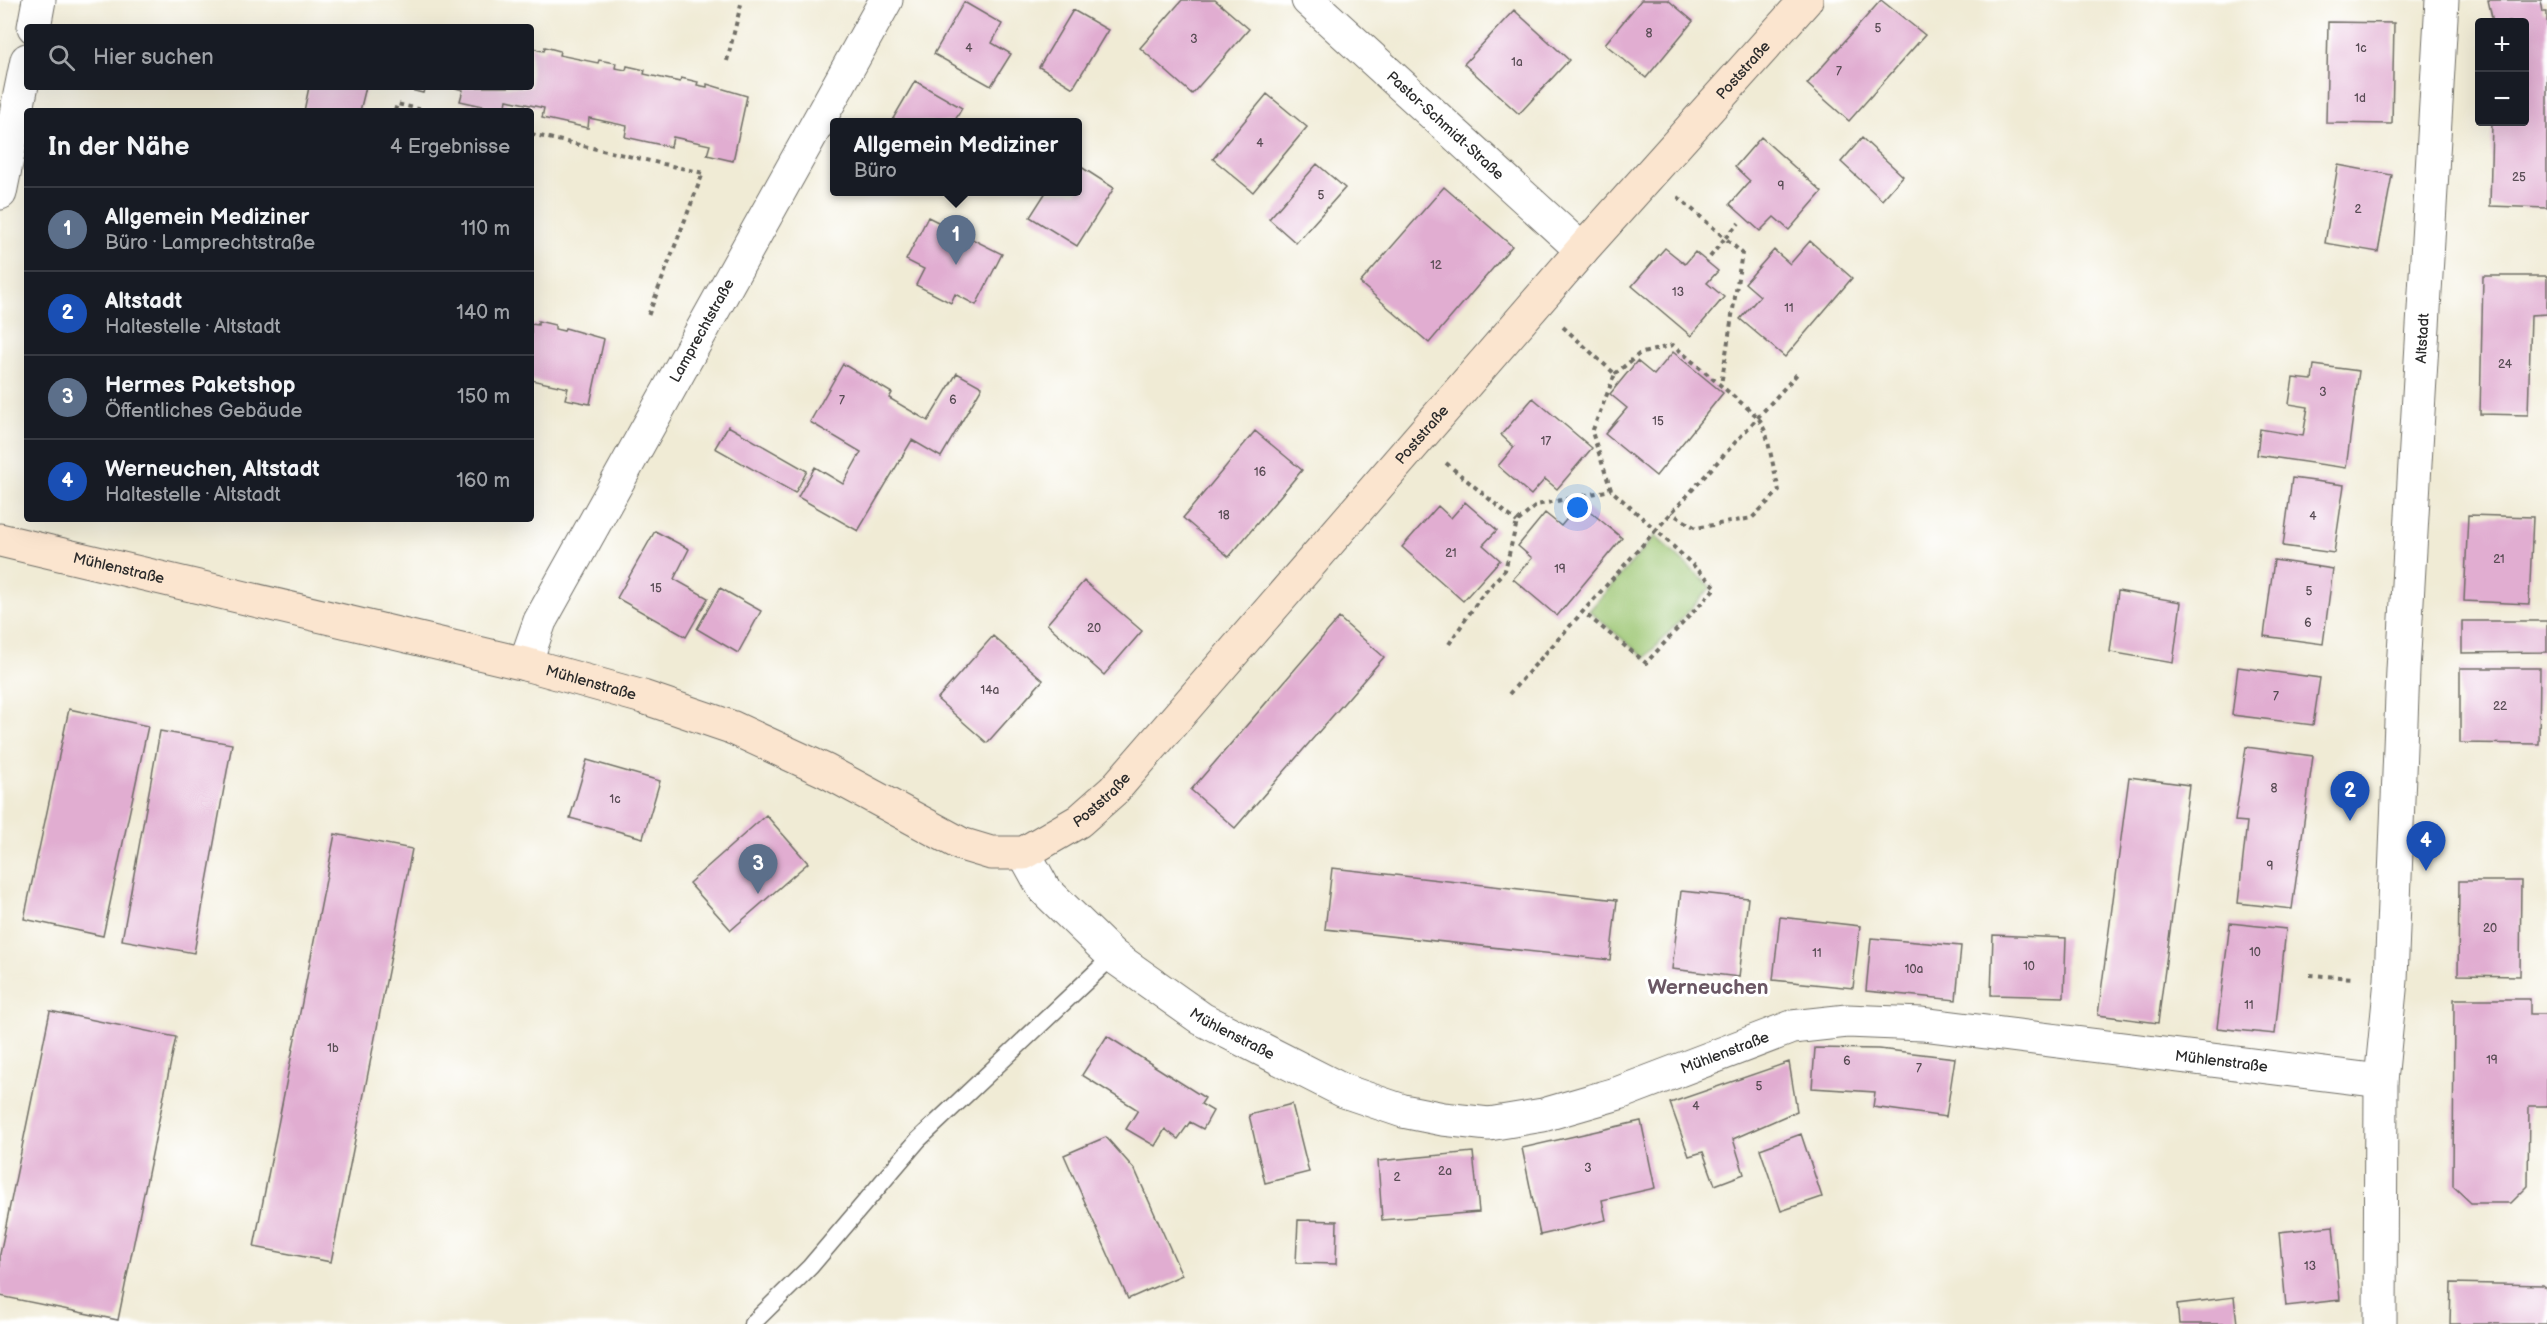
<!DOCTYPE html>
<html lang="de">
<head>
<meta charset="utf-8">
<style>
	body { margin:0; font-family:"Balsamiq Sans",sans-serif; background:#242831; color:#f1f3f6 }
	.controls { position:absolute; right:18px; top:18px; display:grid; overflow:hidden; border-radius:6px; box-shadow:0 6px 24px #0002 }
	.controls button { width:54px; height:54px; display:grid; place-items:center; padding:0; border:0; border-bottom:2px solid #363941; background:#171b24; color:#f1f3f6; font:30px sans-serif }
	.you { position:absolute; left:1578px; top:508px; width:21px; height:21px; margin:-15px; border:4px solid #fff; border-radius:50%; background:#1a73e8; box-shadow:0 0 0 9px #1a73e833 }
	.badge { display:grid; place-items:center; width:39px; height:39px; border-radius:50%; background:#0b8043; color:#fff; font-size:20px; font-weight:700 }
	.pin { position:absolute; translate:-50% -50px; filter:drop-shadow(0 2px 3px #0008) }
	.pin::after { content:''; position:absolute; top:32px; width:21px; height:18px; background:inherit; clip-path:polygon(0 0,100% 0,50% 100%) }
	.popup { position:absolute; left:830px; top:118px; width:252px; height:78px; box-sizing:border-box; display:grid; place-content:center; border-radius:6px; background:#171b24; filter:drop-shadow(0 2px 4px #0005); font-size:20px; white-space:nowrap; color:#9ea1a6 }
	.popup b { font-size:22px; color:#f1f3f6 }
	.popup::after { content:''; position:absolute; left:50%; top:100%; margin-left:-12px; border:12px solid transparent; border-top-color:#171b24 }
	.list { margin:0; padding:0; list-style:none }
	h2 { display:flex; justify-content:space-between; align-items:center; height:78px; margin:0; padding:0 24px; font-size:26px }
	h2 small { font-size:20px; font-weight:400; color:#9ea1a6 }
	.list li { display:grid; grid-template-columns:39px 1fr auto; gap:18px; align-items:center; box-sizing:border-box; height:84px; padding:0 24px; border-top:2px solid #363941 }
	.list b { display:block; font-size:22px; white-space:nowrap }
	.list p { margin:0; font-size:20px; white-space:nowrap; color:#9ea1a6 }
	.list em { font-size:20px; font-style:normal; color:#9ea1a6 }
	.icon { flex:none; width:33px; height:33px; fill:none; stroke:currentColor; stroke-width:2; stroke-linecap:round; stroke-linejoin:round }
	.map { position:relative; flex:none; width:2547px; height:1324px; overflow:hidden }
	.search { position:absolute; background:#171b24; box-shadow:0 6px 24px #0002; left:24px; top:24px; width:510px; height:66px; display:flex; align-items:center; gap:15px; box-sizing:border-box; padding:0 21px; border-radius:6px; color:#9ea1a6; font-size:22px }
	.panel { position:absolute; background:#171b24; box-shadow:0 6px 24px #0002; left:24px; top:108px; width:510px; height:414px; border-radius:6px }
	.map>svg:first-child { display:block }
</style>
</head>
<body>
<div class="map">
<svg width="2547" height="1324" viewBox="0 0 2547 1324">
	<rect width="100%" height="100%" fill="#fff"/>
	<filter id="ink" filterUnits="userSpaceOnUse"><feTurbulence type="fractalNoise" baseFrequency=".0167" numOctaves="2"/><feDisplacementMap in="SourceGraphic" scale="12" xChannelSelector="R" yChannelSelector="G"/><feConvolveMatrix kernelMatrix="1 2 1 2 8 2 1 2 1" color-interpolation-filters="sRGB"/></filter>
	<filter id="wash" filterUnits="userSpaceOnUse"><feTurbulence type="fractalNoise" baseFrequency=".008" numOctaves="4" result="noise"/><feDisplacementMap in="SourceGraphic" scale="24" xChannelSelector="R" yChannelSelector="G"/><feGaussianBlur stdDeviation="1.35" result="paint"/><feColorMatrix in="noise" values="0 0 0 0 0 0 0 0 0 0 0 0 0 0 0 0 0 1.4 0 .05"/><feComposite in="paint" operator="in"/></filter>
	<g filter="url(#wash)">
		<rect width="100%" height="100%" fill="#f0ebd5"/>
		<path fill="#9cc672" stroke="#64784e" stroke-width="1.5" d="M1655,536L1711,587L1645,658L1589,611Z"/>
		<g id="blocks">
			<path fill="#e1add1" d="M1182,0H1215L1249,29L1192,94L1140,48Z
				M1641,0H1668L1693,21L1646,78L1605,44Z
				M1881,0L1925,35L1849,121L1807,84Z
				M2488,0H2541L2543,12H2547V208L2490,206L2492,122H2524V22H2493Z
				M964,2L1002,24L992,43L1011,54L991,86L934,54Z
				M1073,10L1108,30L1073,88L1039,67Z
				M1514,10L1569,60L1519,114L1464,64Z
				M2328,22L2394,23L2392,124L2326,123Z
				M531,45L538,50L544,51L545,47L560,51L559,55L598,63L599,60L616,63L615,68L626,70L627,66L645,70L644,74L680,82L681,78L698,82L697,85L707,87V84L747,96L733,161L707,155L710,145L673,137L671,147L625,137L627,126L589,118L588,128L542,118L544,108L507,100L505,111L460,101L463,90L452,87H531Z
				M915,81L962,108L954,122H891Z
				M309,87H366L360,111H304Z
				M399,87H425L423,93Z
				M1267,94L1307,127L1253,192L1213,159Z
				M1761,137L1822,192L1789,230L1774,217L1760,231L1730,204L1750,181L1735,167Z
				M1862,138L1903,176L1882,200L1841,162Z
				M1317,164L1345,188L1296,243L1269,219Z
				M1078,165L1114,188L1077,246L1030,217L1046,192H1078Z
				M2338,165L2392,175L2378,252L2325,243Z
				M1444,187L1512,246L1429,343L1360,283Z
				M928,217L1002,254L976,305L955,294L951,303L916,285L924,269L906,260Z
				M1810,241L1852,278L1785,357L1740,319L1760,296L1745,283L1774,250L1790,264Z
				M1665,248L1685,264L1695,252L1718,271L1707,283L1724,297L1691,336L1632,286Z
				M2483,276H2547V314L2531,315L2528,415L2480,414Z
				M538,321L555,325V329L564,331L565,328L604,339L590,404L565,399L568,388L531,380V324L538,325Z
				M1673,352L1723,393L1656,476L1605,434L1627,408L1610,394L1637,361L1654,375Z
				M843,364L892,393L889,398L928,421L957,373L982,387L941,457L912,440L858,531L798,497L815,467L843,484L861,452L810,422Z
				M2314,365L2359,371L2346,468L2257,455L2260,429L2303,436L2308,407L2289,404L2293,378L2312,380Z
				M1533,398L1592,448L1557,489L1545,479L1531,495L1498,466L1514,447L1501,435Z
				M728,426L807,471L795,493L715,448Z
				M1255,431L1302,470L1229,557L1183,518Z
				M2292,478L2344,485L2334,553L2283,546Z
				M1465,502L1497,530L1483,545L1500,560L1463,601L1402,547L1438,506L1451,518Z
				M1580,503L1622,538L1557,616L1513,579L1532,558L1518,546L1545,513L1561,526Z
				M2468,515L2533,517L2529,604L2464,601Z
				M655,531L689,549L674,579L708,598L686,637L617,598Z
				M2274,560L2333,569L2323,644L2264,636Z
				M1084,581L1142,631L1104,675L1047,624Z
				M720,588L761,611L738,653L697,629Z
				M2118,591L2181,602L2173,663L2110,652Z
				M1339,618L1384,657L1235,828L1191,790Z
				M2462,621H2547V652L2462,653Z
				M993,636L1043,680L987,743L937,699Z
				M2238,667L2320,678L2313,725L2232,715Z
				M2460,668H2540L2539,744L2460,743Z
				M69,709L148,726L103,936L24,919Z
				M160,731L232,744L194,953L122,940Z
				M2246,747L2313,756L2292,909L2238,903L2247,822L2235,821Z
				M587,760L660,781L643,838L570,818Z
				M2129,777L2189,785L2158,1023L2098,1015Z
				M766,815L808,863L731,930L689,883Z
				M335,834L412,849L331,1262L254,1247Z
				M1332,868L1617,900L1610,960L1325,929Z
				M2459,881H2521L2520,976L2458,975Z
				M1681,891L1748,898L1739,977L1672,969Z
				M1780,917L1860,926L1853,988L1773,980Z
				M2230,923L2286,929L2275,1034L2217,1028Z
				M1993,935L2066,938L2064,997L1991,995Z
				M1871,938L1961,946L1956,1000L1866,991Z
				M2454,999H2530V1014H2547V1106H2529L2528,1186L2511,1203H2471L2453,1186Z
				M50,1011L176,1037L118,1320L0,1296V1254Z
				M1107,1036L1205,1098L1201,1104L1213,1111L1203,1129L1190,1122L1178,1139L1165,1129L1155,1146L1126,1129L1138,1110L1082,1075Z
				M1815,1048L1879,1049L1955,1058L1946,1117L1873,1107L1875,1092L1812,1088Z
				M1789,1062L1797,1111L1733,1139L1744,1174L1715,1185L1703,1152L1689,1156L1670,1103Z
				M1292,1104L1309,1172L1265,1183L1249,1115Z
				M1641,1121L1655,1188L1602,1200L1606,1220L1540,1235L1522,1148Z
				M1801,1134L1822,1197L1781,1211L1760,1149Z
				M1106,1137L1135,1170L1182,1275L1128,1299L1064,1155Z
				M1473,1152L1479,1212L1382,1220L1378,1161Z
				M1298,1220L1337,1221L1336,1264L1296,1263Z
				M2333,1226L2340,1300L2286,1306L2279,1232Z
				M2451,1283L2543,1285L2547,1288V1324H2450Z
				M2234,1297L2237,1324H2179L2177,1304Z"/>
		</g>
	</g>
	<g filter="url(#ink)">
		<use href="#blocks" fill-opacity="0" stroke="#706e66" stroke-width="1.5"/>
		<g fill="none" stroke-linecap="round" stroke-linejoin="round">
			<g stroke="#706e66" stroke-width="19">
				<path id="lane" d="M752,1324L810,1267L918,1140L1113,956"/>
			</g>
			<g stroke="#706e66" stroke-width="35">
				<g id="street">
					<path id="s1" d="M1308,0L1582,250"/>
					<path d="M34,27L39,0"/>
					<path d="M0,193L27,60"/>
					<path id="s2" d="M525,664L540,621L886,0"/>
					<path id="s3" d="M1024,853L1044,889L1113,956L1202,1019L1344,1091L1403,1111L1443,1119L1489,1124L1543,1115L1619,1093L1792,1027L1847,1021L1922,1024L2381,1081"/>
					<path id="s4" d="M2380,1324L2381,1081L2391,980L2403,670L2442,0"/>
				</g>
			</g>
			<g stroke="#706e66" stroke-width="35">
				<g id="secondary">
					<path id="s5" d="M0,540L525,664L643,697L731,727L826,771L961,844L991,853H1024L1079,821L1114,790L1582,250L1806,0"/>
				</g>
			</g>
			<path stroke="#706e66" stroke-width="4" stroke-dasharray="4.5 4.5" stroke-linecap="butt" d="M727,61L742,0
				M395,111L397,104L428,111
				M531,134L703,173L648,316
				M1678,197L1725,238L1739,223
				M1710,257L1725,238L1742,253L1721,385
				M1563,327L1615,374L1592,432L1611,490L1656,530L1798,373
				M1615,374L1639,354L1673,345L1758,417L1766,433L1779,491L1752,518L1696,528L1671,513
				M1446,463L1517,522
				M1449,644L1480,598L1505,570L1517,522L1537,505L1611,490
				M1509,694L1656,530L1716,587L1646,663L1583,612
				M2310,975L2354,978"/>
			<use href="#lane" stroke="#fff" stroke-width="16"/>
			<use href="#street" stroke="#fff" stroke-width="33"/>
			<use href="#secondary" stroke="#fbe5cf" stroke-width="33"/>
		</g>
	</g>
	<g text-anchor="middle" dominant-baseline="central" stroke-width="6" stroke-linejoin="round" paint-order="stroke">
		<g font-size="12" fill="#584c54">
			<text x="1878" y="28">5</text>
			<text x="1649" y="33">8</text>
			<text x="1194" y="39">3</text>
			<text x="969" y="48">4</text>
			<text x="2361" y="48">1c</text>
			<text x="1517" y="62">1a</text>
			<text x="1839" y="71">7</text>
			<text x="2360" y="98">1d</text>
			<text x="1260" y="143">4</text>
			<text x="2519" y="177">25</text>
			<text x="1781" y="186">9</text>
			<text x="1321" y="195">5</text>
			<text x="2358" y="209">2</text>
			<text x="1436" y="265">12</text>
			<text x="1678" y="292">13</text>
			<text x="1789" y="308">11</text>
			<text x="2505" y="364">24</text>
			<text x="2323" y="392">3</text>
			<text x="842" y="400">7</text>
			<text x="953" y="400">6</text>
			<text x="1658" y="421">15</text>
			<text x="1546" y="441">17</text>
			<text x="1260" y="472">16</text>
			<text x="1224" y="515">18</text>
			<text x="2313" y="516">4</text>
			<text x="1451" y="553">21</text>
			<text x="2499" y="559">21</text>
			<text x="1560" y="569">19</text>
			<text x="656" y="588">15</text>
			<text x="2309" y="591">5</text>
			<text x="2308" y="623">6</text>
			<text x="1094" y="628">20</text>
			<text x="990" y="690">14a</text>
			<text x="2276" y="696">7</text>
			<text x="2500" y="706">22</text>
			<text x="2274" y="788">8</text>
			<text x="615" y="799">1c</text>
			<text x="2270" y="866">9</text>
			<text x="2490" y="928">20</text>
			<text x="2255" y="952">10</text>
			<text x="1817" y="953">11</text>
			<text x="2029" y="966">10</text>
			<text x="1914" y="969">10a</text>
			<text x="2249" y="1005">11</text>
			<text x="333" y="1048">1b</text>
			<text x="2492" y="1060">19</text>
			<text x="1847" y="1061">6</text>
			<text x="1919" y="1068">7</text>
			<text x="1759" y="1086">5</text>
			<text x="1696" y="1106">4</text>
			<text x="1588" y="1168">3</text>
			<text x="1445" y="1171">2a</text>
			<text x="1397" y="1177">2</text>
			<text x="2310" y="1266">13</text>
		</g>
		<g font-size="15" fill="#2b2b2b" stroke="#fff">
			<text stroke="none"><textPath href="#s5" startOffset="2144">Poststraße</textPath></text>
			<text stroke="none"><textPath href="#s1" startOffset="186">Pastor-Schmidt-Straße</textPath></text>
			<text stroke="none"><textPath href="#s2" startOffset="378">Lamprechtstraße</textPath></text>
			<text stroke="none"><textPath href="#s4" startOffset="987">Altstadt</textPath></text>
			<text stroke="none"><textPath href="#s5" startOffset="1658">Poststraße</textPath></text>
			<text stroke="none"><textPath href="#s5" startOffset="122">Mühlenstraße</textPath></text>
			<text stroke="none"><textPath href="#s5" startOffset="608">Mühlenstraße</textPath></text>
			<text stroke="none"><textPath href="#s5" startOffset="1172">Poststraße</textPath></text>
			<text stroke="none"><textPath href="#s3" startOffset="280">Mühlenstraße</textPath></text>
			<text stroke="none"><textPath href="#s3" startOffset="802">Mühlenstraße</textPath></text>
			<text stroke="none"><textPath href="#s3" startOffset="1306">Mühlenstraße</textPath></text>
		</g>
		<g font-size="21" font-weight="bold" fill="#6b5865" stroke="#fff">
			<text x="1708" y="987">Werneuchen</text>
		</g>
	</g>
</svg>
<div class="controls">
<button>+</button>
<button>−</button>
</div>
<div class="you"></div>
<div class="pin badge" style="left:956px;top:265px;background:#5c6f8a">1</div>
<div class="popup"><b>Allgemein Mediziner</b>Büro</div>
<div class="pin badge" style="left:2350px;top:821px;background:#1a4fb4">2</div>
<div class="pin badge" style="left:758px;top:894px;background:#5c6f8a">3</div>
<div class="pin badge" style="left:2426px;top:871px;background:#1a4fb4">4</div>
<div class="search"><svg class="icon" aria-label="search" viewBox="0 0 24 24"><circle cx="10" cy="10" r="6"/><path d="M15 15l6 6"/></svg>Hier suchen</div>
<section class="panel">
<h2>In der Nähe<small>4 Ergebnisse</small></h2>
<ul class="list">
<li><span class="badge" style="background:#5c6f8a">1</span><div><b>Allgemein Mediziner</b><p>Büro · Lamprechtstraße</p></div><em>110 m</em></li>
<li><span class="badge" style="background:#1a4fb4">2</span><div><b>Altstadt</b><p>Haltestelle · Altstadt</p></div><em>140 m</em></li>
<li><span class="badge" style="background:#5c6f8a">3</span><div><b>Hermes Paketshop</b><p>Öffentliches Gebäude</p></div><em>150 m</em></li>
<li><span class="badge" style="background:#1a4fb4">4</span><div><b>Werneuchen, Altstadt</b><p>Haltestelle · Altstadt</p></div><em>160 m</em></li>
</ul>
</section>
</div>
</body>
</html>
